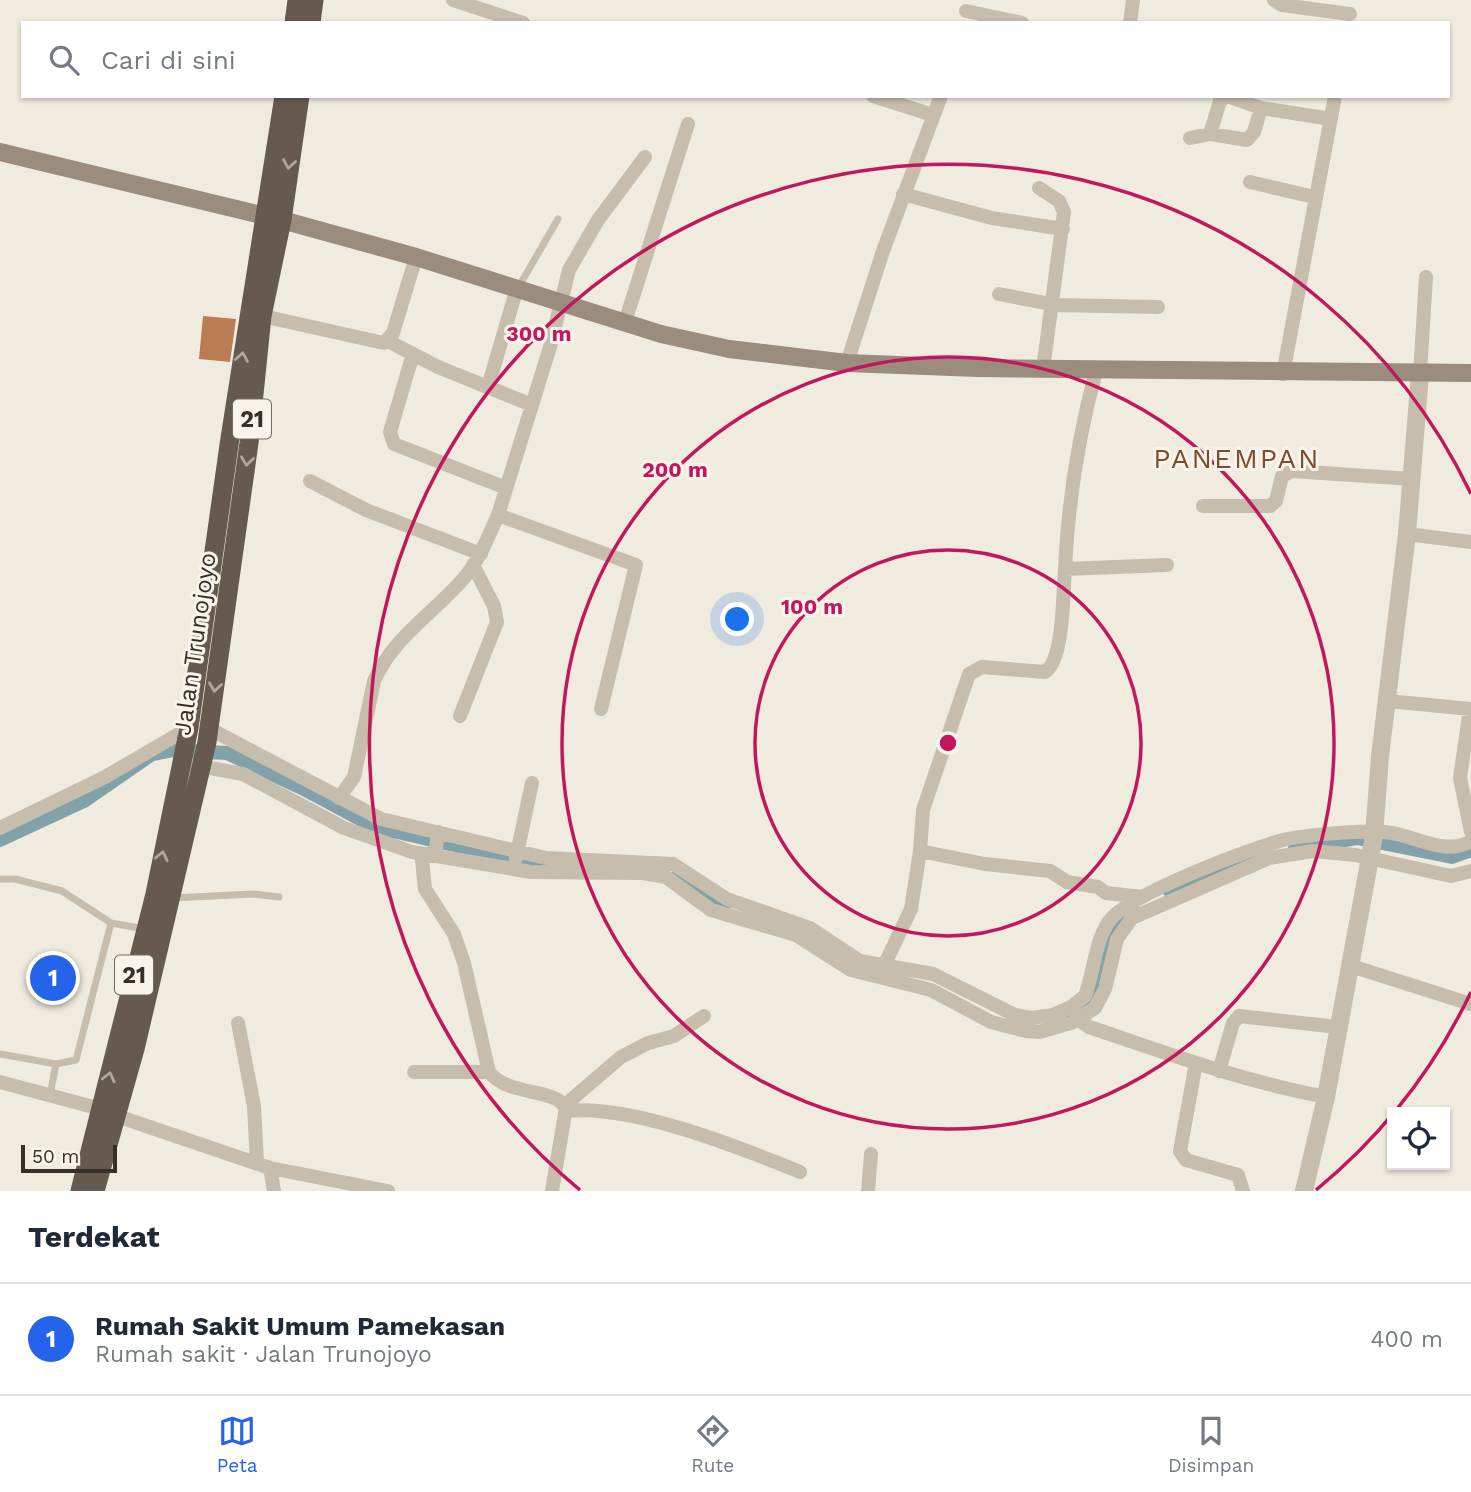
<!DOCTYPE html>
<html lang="id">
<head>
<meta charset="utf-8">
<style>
	body { margin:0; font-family:"Work Sans",sans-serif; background:#f6f6f7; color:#1f2937 }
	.controls { position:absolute; right:21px; bottom:21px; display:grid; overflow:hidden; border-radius:0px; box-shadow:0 2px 5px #0004 }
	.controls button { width:63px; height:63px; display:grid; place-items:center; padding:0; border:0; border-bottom:2px solid #e0e1e3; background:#fff; color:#1f2937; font:35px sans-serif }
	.scale { position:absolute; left:21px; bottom:18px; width:96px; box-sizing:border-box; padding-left:7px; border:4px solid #36302a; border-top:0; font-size:19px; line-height:24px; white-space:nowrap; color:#36302a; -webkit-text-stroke:5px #f8f4eb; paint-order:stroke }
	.you { position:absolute; left:738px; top:620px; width:24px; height:24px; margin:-18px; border:5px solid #fff; border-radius:50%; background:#1a73e8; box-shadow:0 0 0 10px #1a73e833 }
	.badge { display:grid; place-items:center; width:46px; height:46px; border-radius:50%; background:#2563eb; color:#fff; font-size:23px; font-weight:700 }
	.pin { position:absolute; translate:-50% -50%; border:4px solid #fff; box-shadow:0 2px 7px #0006 }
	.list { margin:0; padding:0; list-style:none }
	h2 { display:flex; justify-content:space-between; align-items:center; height:91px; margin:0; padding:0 28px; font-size:30px }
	h2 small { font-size:23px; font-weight:400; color:#747a83 }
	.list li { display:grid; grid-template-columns:46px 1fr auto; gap:21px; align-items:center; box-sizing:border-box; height:112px; padding:0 28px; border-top:2px solid #e0e1e3 }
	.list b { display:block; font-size:26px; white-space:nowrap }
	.list p { margin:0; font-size:23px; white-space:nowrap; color:#747a83 }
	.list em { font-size:23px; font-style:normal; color:#747a83 }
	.icon { flex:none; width:38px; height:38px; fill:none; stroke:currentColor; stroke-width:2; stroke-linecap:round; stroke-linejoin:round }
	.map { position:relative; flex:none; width:1471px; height:1191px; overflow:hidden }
	.search { position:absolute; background:#fff; box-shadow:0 2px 5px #0004; left:21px; right:21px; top:21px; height:77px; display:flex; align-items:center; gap:18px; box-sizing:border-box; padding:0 24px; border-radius:0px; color:#747a83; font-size:26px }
	.sheet { height:203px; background:#fff }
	nav { display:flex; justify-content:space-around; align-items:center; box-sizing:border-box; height:98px; border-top:2px solid #e0e1e3; background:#fff; font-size:19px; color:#747a83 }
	nav a { display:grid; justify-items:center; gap:4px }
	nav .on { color:#2563eb }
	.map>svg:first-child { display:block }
</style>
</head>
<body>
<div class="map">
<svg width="1471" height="1191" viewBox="0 0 1471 1191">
	<rect width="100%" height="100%" fill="#f0ebdf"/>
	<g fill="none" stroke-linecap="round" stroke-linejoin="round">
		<path stroke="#81a2aa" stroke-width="14" d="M0,840L84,801L152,754L173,750L227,753L306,790L375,827L543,865H566
			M1295,848L1357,838L1452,857L1471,850
			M679,874L702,894L727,902
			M1169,890L1265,855
			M1066,1018L1091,1000L1122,915L1132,909"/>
	</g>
	<path fill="#b97d54" d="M203,316L236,319L230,362L199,359Z"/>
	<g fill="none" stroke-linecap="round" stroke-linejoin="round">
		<path stroke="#c7bdac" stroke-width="7" d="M518,288L558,219
			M0,879H15L62,891L111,923L145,929
			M172,898L253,894L279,897
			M0,1054L56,1064L76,1060L111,923
			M50,1095L56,1064"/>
		<path stroke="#c7bdac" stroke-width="14" d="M453,0L523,23
			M1274,0L1282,5L1350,14
			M966,11L1022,23
			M1130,23L1133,0
			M873,96L933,115
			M1210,134L1220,101L1227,96L1261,108L1331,119
			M1190,138L1210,134L1247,140L1254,132L1261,108
			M1250,182L1314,197
			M1039,188L1059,201L1064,212L1043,369
			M903,194L992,218L1063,229
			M999,294L1056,305L1158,307
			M254,314L384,343L393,333L416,257
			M625,322L688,124
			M388,341L438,367L532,405
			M413,354L390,432L394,444L506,488
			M847,363L883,251L941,96
			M1283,374L1335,96
			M1420,374L1426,277
			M488,387L517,288
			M310,481L366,510L481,554
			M1203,506H1270L1276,501L1282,476L1292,471L1412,479
			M1407,534L1471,542
			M1065,569L1167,565
			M1388,701L1471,709
			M601,709L636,565L498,515L550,347L569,270L598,220L645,157
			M1470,709L1460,778L1471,832
			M460,716L497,622L494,606L473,565
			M208,728L381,819L546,858L673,864L727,899L810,928L860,961L933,974L1015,1015L1031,1018L1053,1015L1071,1007L1085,996C1094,972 1095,940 1110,920C1130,894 1249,849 1283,840C1303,835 1364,830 1384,832C1414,834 1443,857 1471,841
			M194,765L243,774L344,828L412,852L531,872L642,873L666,877L711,910L796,935L851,970L931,990L991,1022L1026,1031L1039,1032L1071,1023L1095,1008L1105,989L1117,939L1132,918L1269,858L1313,851L1355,855L1451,876L1471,871
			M339,798L354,777L374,681C394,636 433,614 464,578C480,559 488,537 498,515
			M0,828L105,777L189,728
			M438,832L436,849L422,860L425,889L454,934L464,963L489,1072C509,1097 554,1087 566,1108L552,1191
			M920,851L985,864L1050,871L1067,882L1098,887L1106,893L1142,897
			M516,858L532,783
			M1351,966L1471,1004
			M882,970L911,909L920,851L923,810L969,674L982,667L1045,672C1064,661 1063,590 1065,569C1068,503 1079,434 1096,371
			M1078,1019L1089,1027C1167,1053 1244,1082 1326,1097
			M238,1023L254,1106L257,1163
			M1196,1063L1180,1151L1186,1160L1238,1175L1243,1191
			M1219,1071L1233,1023L1239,1016L1338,1027
			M414,1072H489
			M0,1082L101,1109
			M565,1105L621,1057L648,1043L674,1036L704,1016
			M567,1111C631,1104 739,1147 800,1172
			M117,1116L270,1168L388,1191
			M270,1168L274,1191
			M868,1191L871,1154"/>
		<path stroke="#c7bdac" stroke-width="18" d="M1304,1191L1326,1097L1374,836L1380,756L1407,534L1420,374"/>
		<path stroke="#9b8d7d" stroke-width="18" d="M0,152L282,220L416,257L661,334L729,349L847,363L977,368L1471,373"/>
		<path stroke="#665a50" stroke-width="19" d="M294,23L297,0
			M311,23L314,0
			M80,1191L155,894L189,728L230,438L284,96
			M95,1191L135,1049L207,742L249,443L262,316L282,220L300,96"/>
	</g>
	<defs><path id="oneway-chevron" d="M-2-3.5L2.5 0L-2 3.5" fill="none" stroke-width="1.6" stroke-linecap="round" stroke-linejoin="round" transform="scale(1.75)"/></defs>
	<g stroke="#afa79e">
		<use href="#oneway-chevron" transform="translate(289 164) rotate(99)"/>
		<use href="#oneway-chevron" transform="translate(242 357) rotate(-81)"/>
		<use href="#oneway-chevron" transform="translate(247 461) rotate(98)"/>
		<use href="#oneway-chevron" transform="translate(215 687) rotate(98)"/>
		<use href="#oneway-chevron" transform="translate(162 856) rotate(-78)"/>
		<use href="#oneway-chevron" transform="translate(109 1077) rotate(-76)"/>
	</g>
	<g fill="none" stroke="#c2185b" stroke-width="3.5">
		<circle cx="948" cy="743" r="193"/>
		<circle cx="948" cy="743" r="386"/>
		<path d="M1471 992A579 579 0 0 1 1316 1190M580 1190A579 579 0 1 1 1471 494"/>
	</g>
	<g text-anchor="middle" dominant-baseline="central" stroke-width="6" stroke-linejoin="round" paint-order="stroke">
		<g fill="#f8f4eb" stroke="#706b64" stroke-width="2">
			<rect x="233" y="399.5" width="38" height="39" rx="5"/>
			<rect x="115" y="955.5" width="38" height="39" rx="5"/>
		</g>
		<g font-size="23" font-weight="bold" fill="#36302a">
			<text x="252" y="419">21</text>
			<text x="134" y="975">21</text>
		</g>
		<g font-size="24" fill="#36302a" stroke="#f8f4eb">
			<text transform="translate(195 644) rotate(-82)">Jalan Trunojoyo</text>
		</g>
		<g font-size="28" letter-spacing="2" fill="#7c4c2c" stroke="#f8f4eb">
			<text x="1237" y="458">PANEMPAN</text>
		</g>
	</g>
	<circle cx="948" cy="743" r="10" fill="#c2185b" stroke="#f8f4eb" stroke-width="3.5"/>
	<g font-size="21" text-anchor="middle" font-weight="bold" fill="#c2185b" stroke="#f8f4eb" stroke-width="6" stroke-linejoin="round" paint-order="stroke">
		<text x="539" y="341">300 m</text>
		<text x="675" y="477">200 m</text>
		<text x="812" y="614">100 m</text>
	</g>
</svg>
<div class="controls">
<button><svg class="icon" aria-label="locate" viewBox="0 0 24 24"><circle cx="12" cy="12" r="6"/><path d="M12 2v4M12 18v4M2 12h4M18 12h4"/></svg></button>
</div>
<div class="scale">50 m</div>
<div class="you"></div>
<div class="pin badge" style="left:53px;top:978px">1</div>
<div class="search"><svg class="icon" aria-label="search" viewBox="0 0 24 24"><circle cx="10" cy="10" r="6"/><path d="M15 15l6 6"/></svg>Cari di sini</div>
</div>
<section class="sheet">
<h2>Terdekat<small></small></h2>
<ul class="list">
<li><span class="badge">1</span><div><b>Rumah Sakit Umum Pamekasan</b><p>Rumah sakit · Jalan Trunojoyo</p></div><em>400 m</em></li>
</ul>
</section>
<nav>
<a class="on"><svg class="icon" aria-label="map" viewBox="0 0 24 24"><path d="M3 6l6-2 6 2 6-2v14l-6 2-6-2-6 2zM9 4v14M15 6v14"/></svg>Peta</a>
<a><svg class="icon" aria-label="directions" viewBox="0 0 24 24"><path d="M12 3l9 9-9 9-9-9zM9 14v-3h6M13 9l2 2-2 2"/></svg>Rute</a>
<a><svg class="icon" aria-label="saved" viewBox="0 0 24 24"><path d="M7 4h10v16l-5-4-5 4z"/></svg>Disimpan</a>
</nav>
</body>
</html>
